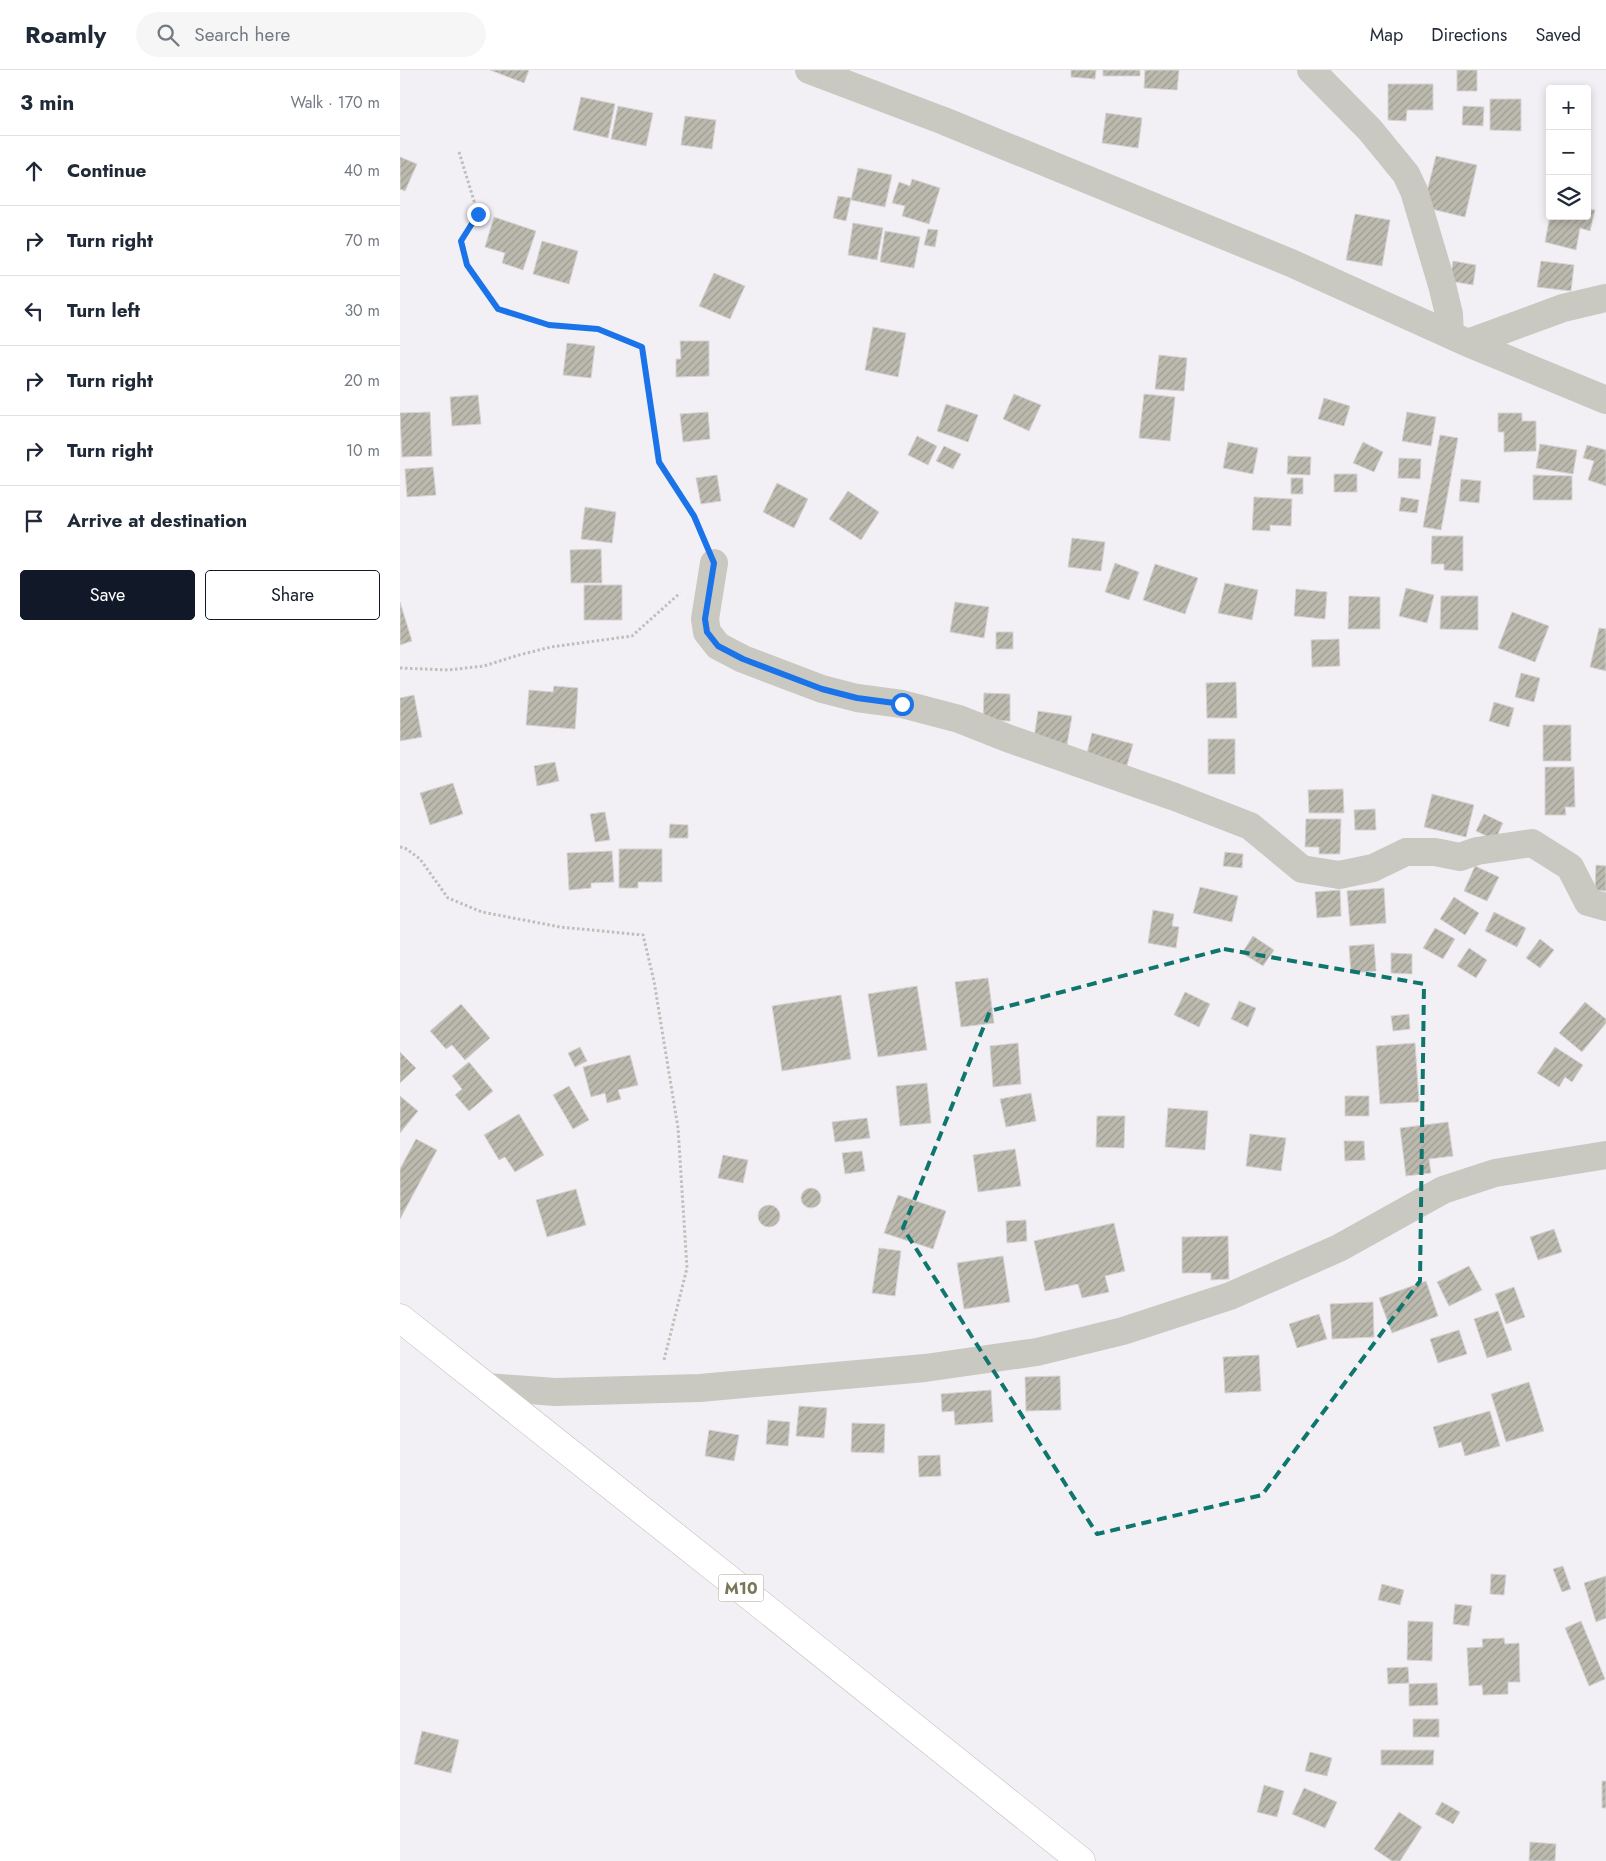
<!DOCTYPE html>
<html lang="en">
<head>
<meta charset="utf-8">
<style>
	body { margin:0; font-family:Jost,sans-serif; background:#f6f6f7; color:#1f2937 }
	.controls { position:absolute; right:15px; top:15px; display:grid; overflow:hidden; border-radius:5px; box-shadow:0 2px 8px #0003 }
	.controls button { width:45px; height:45px; display:grid; place-items:center; padding:0; border:0; border-bottom:1px solid #e0e1e3; background:#fff; color:#1f2937; font:25px sans-serif }
	.stop { position:absolute; width:15px; height:15px; margin:-11px; border:4px solid #1a73e8; border-radius:50%; background:#fff }
	.stop.end { background:#1a73e8; border-color:#fff; box-shadow:0 1px 5px #0008 }
	.list { margin:0; padding:0; list-style:none }
	h2 { display:flex; justify-content:space-between; align-items:center; height:65px; margin:0; padding:0 20px; font-size:21px }
	h2 small { font-size:16px; font-weight:400; color:#747a83 }
	.list li { display:grid; grid-template-columns:32px 1fr auto; gap:15px; align-items:center; box-sizing:border-box; height:70px; padding:0 20px; border-top:1px solid #e0e1e3 }
	.list b { display:block; font-size:19px; white-space:nowrap }
	.list em { font-size:16px; font-style:normal; color:#747a83 }
	.actions { display:flex; gap:10px; padding:15px 20px }
	.actions a { flex:1; padding:11px 0; border:1px solid #111827; border-radius:5px; text-align:center; font-size:18px; color:#111827 }
	.actions .main { background:#111827; color:#fff }
	.icon { flex:none; width:28px; height:28px; fill:none; stroke:currentColor; stroke-width:2; stroke-linecap:round; stroke-linejoin:round }
	.map { position:relative; flex:none; width:1206px; height:1791px; overflow:hidden }
	header { display:flex; align-items:center; gap:30px; box-sizing:border-box; height:70px; padding:0 25px; background:#fff; border-bottom:1px solid #e0e1e3 }
	header strong { font-size:24px }
	nav { display:flex; gap:28px; margin-inline-start:auto; font-size:18px }
	.search { width:350px; height:45px; background:#f6f6f7; display:flex; align-items:center; gap:12px; box-sizing:border-box; padding:0 18px; border-radius:28px; color:#747a83; font-size:19px }
	main { display:flex }
	aside { flex:1; background:#fff }
	.map>svg:first-child { display:block }
</style>
</head>
<body>
<header>
<strong>Roamly</strong>
<div class="search"><svg class="icon" aria-label="search" viewBox="0 0 24 24"><circle cx="10" cy="10" r="6"/><path d="M15 15l6 6"/></svg>Search here</div>
<nav><a>Map</a><a>Directions</a><a>Saved</a></nav>
</header>
<main>
<aside>
<h2>3 min<small>Walk · 170 m</small></h2>
<ul class="list">
<li><svg class="icon" aria-label="ahead" viewBox="0 0 24 24"><path d="M12 20V5M6 11l6-6 6 6"/></svg><div><b>Continue</b></div><em>40 m</em></li>
<li><svg class="icon" aria-label="right" viewBox="0 0 24 24"><path d="M7 20v-9h11M14 6l5 5-5 5"/></svg><div><b>Turn right</b></div><em>70 m</em></li>
<li><svg class="icon" aria-label="left" viewBox="0 0 24 24"><path d="M17 20v-9H6M10 6l-5 5 5 5"/></svg><div><b>Turn left</b></div><em>30 m</em></li>
<li><svg class="icon" aria-label="right" viewBox="0 0 24 24"><path d="M7 20v-9h11M14 6l5 5-5 5"/></svg><div><b>Turn right</b></div><em>20 m</em></li>
<li><svg class="icon" aria-label="right" viewBox="0 0 24 24"><path d="M7 20v-9h11M14 6l5 5-5 5"/></svg><div><b>Turn right</b></div><em>10 m</em></li>
<li><svg class="icon" aria-label="arrive" viewBox="0 0 24 24"><path d="M6 21V4h12l-3 4 3 4H6"/></svg><div><b>Arrive at destination</b></div></li>
</ul>
<div class="actions"><a class="main">Save</a><a>Share</a></div>
</aside>
<div class="map">
<svg width="1206" height="1791" viewBox="0 0 1206 1791">
	<defs>
		<pattern id="building-hatch" width="6" height="6" patternUnits="userSpaceOnUse" patternTransform="scale(1.25)"><rect width="6" height="6" fill="#bcbaaf"/><path d="M-1 1l2-2M0 6l6-6M5 7l2-2" fill="none" stroke="#9e9c91"/></pattern>
	</defs>
	<rect width="100%" height="100%" fill="#f2f0f5"/>
	<path fill="url(#building-hatch)" stroke="#d4d3d5" d="M90,0H129L124,13Z
		M671,0H696L695,9L671,7Z
		M703,0H740V6H703Z
		M745,0H779L777,20L744,18Z
		M1057,0H1077V21H1057Z
		M988,14H1033V40H1007L1006,51L988,50Z
		M181,27L215,34L208,68L173,60Z
		M1090,29H1121V61L1090,60Z
		M218,36L253,43L246,76L211,69Z
		M1063,36L1084,37L1083,56L1062,55Z
		M706,43L742,48L738,78L702,73Z
		M285,46L316,50L312,79L281,75Z
		M1036,86L1077,95L1065,147L1023,137Z
		M0,87L17,94L5,121L0,119Z
		M458,98L492,105L485,137L451,130Z
		M512,109L540,118L529,154L502,146L505,136L492,133L499,112L510,116Z
		M438,126L451,128L446,151L433,148Z
		M1187,139L1195,140L1190,161L1180,158L1176,180L1145,172L1150,146H1187Z
		M955,144L990,150L982,196L946,190Z
		M94,147L136,161L123,200L102,193L105,183L85,177Z
		M453,153L483,158L477,190L448,185Z
		M528,159L538,160L535,177L524,175Z
		M485,161L520,167L514,198L480,192Z
		M142,171L178,181L169,214L133,204Z
		M1053,191L1076,195L1073,215L1050,211Z
		M1141,191L1174,195L1171,221L1137,217Z
		M314,203L345,216L330,249L299,236Z
		M473,257L506,263L498,307L465,300Z
		M280,271H309V306L276,307V289H281Z
		M167,273L195,276L191,308L163,305Z
		M759,285L787,288L784,321L755,319Z
		M614,324L641,335L629,361L603,349Z
		M744,324L775,327L770,371L739,368Z
		M78,325L81,354L52,356L50,327Z
		M924,328L950,336L944,356L918,349Z
		M546,334L578,345L568,372L537,361Z
		M30,342L32,386L2,387L0,343Z
		M308,342L310,369L283,372L280,344Z
		M1007,342L1036,347L1031,376L1002,371Z
		M1098,343H1122V351H1136V381L1104,382V362H1098Z
		M1040,365L1058,368L1041,460L1023,457Z
		M517,366L537,376L528,395L508,385Z
		M828,372L858,378L853,404L823,398Z
		M963,372L983,382L974,402L953,393Z
		M1140,374L1177,380L1173,404L1136,398Z
		M1187,375L1206,380V416L1188,410L1194,391L1183,388Z
		M544,376L561,384L553,399L536,391Z
		M888,386L911,387L910,405L887,404Z
		M999,388L1021,389L1020,409L998,408Z
		M33,397L36,425L7,427L5,399Z
		M934,404H957V422H934Z
		M317,405L321,431L301,434L296,408Z
		M1133,405L1172,406V430H1133Z
		M891,408H903V424H891Z
		M1061,409L1081,411L1079,433L1059,431Z
		M377,413L408,429L394,458L363,442Z
		M448,421L479,442L461,470L429,449Z
		M854,427L892,429L891,456L870,455V461L852,460Z
		M1001,427L1019,430L1017,443L999,441Z
		M185,437L216,442L212,473L181,469Z
		M1032,466H1063V501L1044,500V494H1031Z
		M672,468L705,472L701,501L668,497Z
		M201,479L202,513H171L170,480Z
		M715,493L739,502L729,530L705,522Z
		M755,494L798,508L785,544L743,530Z
		M825,513L858,520L852,550L818,543Z
		M184,515H222V550H184Z
		M1006,518L1034,525L1027,553L999,546Z
		M896,519L927,522L925,549L894,546Z
		M949,526L980,527V559H948Z
		M1041,526H1078V560L1040,559Z
		M0,532L12,571L0,575Z
		M555,532L589,537L584,568L550,562Z
		M1112,542L1149,556L1135,592L1098,578Z
		M1199,558L1206,559V601L1190,597Z
		M596,562H613V579H596Z
		M939,569L940,596L912,597L911,570Z
		M1121,603L1140,608L1134,632L1115,627Z
		M836,612L837,648H807L806,613Z
		M154,616L178,618L175,659L126,655L129,620L153,622Z
		M584,623L610,624V651L583,650Z
		M14,625L22,667L0,671V628Z
		M1094,632L1114,638L1109,657L1089,651Z
		M638,641L672,646L666,680L633,675Z
		M1143,655H1171V691H1143Z
		M692,663L733,674L725,702L685,691Z
		M808,669H835V704H808Z
		M155,692L159,711L137,716L134,696Z
		M1145,697H1174L1175,737H1165L1166,745H1145Z
		M53,713L63,744L30,755L20,723Z
		M943,719L944,743H909L908,720Z
		M1032,724L1074,735L1066,767L1024,757Z
		M975,739L976,760H955L954,740Z
		M205,742L210,770L195,772L190,744Z
		M1084,744L1103,753L1095,770L1076,761Z
		M906,749H941L940,784H919V777H905Z
		M270,754L288,755V768H269Z
		M219,779H262V812H238V818H219Z
		M212,781L214,812L191,813V818L169,820L167,783Z
		M825,782L843,784L842,798L823,796Z
		M1196,795L1206,796V821L1195,820Z
		M1075,796L1099,807L1087,831L1064,821Z
		M800,817L838,826L832,852L793,843Z
		M984,818L986,853L950,856L947,821Z
		M940,820L941,846L917,848L915,822Z
		M1054,827L1079,843L1065,865L1040,849Z
		M753,840L774,844L772,856L779,857L776,878L748,873Z
		M1094,842L1126,858L1117,877L1085,861Z
		M1035,858L1055,869L1043,889L1023,878Z
		M853,866L874,880L863,896L842,883Z
		M1140,869L1154,880L1140,898L1126,888Z
		M974,874L976,901L951,903L949,876Z
		M1069,878L1087,890L1076,908L1057,896Z
		M991,883L1012,884V904L991,903Z
		M588,908L594,953L561,957L555,912Z
		M517,916L527,980L478,987L468,924Z
		M785,922L810,934L799,957L774,945Z
		M441,925L451,989L382,1001L372,936Z
		M839,931L856,938L848,957L831,949Z
		M1185,932L1206,949V953L1182,982L1159,963Z
		M61,934L90,968L65,990L52,975L46,979L30,961Z
		M1009,944L1010,959L993,961L991,946Z
		M618,973L621,1014L593,1017L590,976Z
		M1015,973L1019,1032L980,1034L976,976Z
		M180,977L187,991L175,997L168,983Z
		M1155,977L1183,995L1172,1012L1165,1007L1159,1017L1137,1003Z
		M0,982L16,998L0,1013Z
		M230,985L238,1015L218,1020L221,1029L207,1033L205,1023L191,1027L183,997Z
		M69,992L93,1021L69,1041L55,1025L62,1019L52,1006Z
		M527,1013L531,1053L500,1056L496,1016Z
		M169,1016L189,1050L173,1059L153,1025Z
		M631,1023L636,1051L606,1057L600,1029Z
		M0,1026L18,1041L0,1063Z
		M945,1026H969V1046H945Z
		M768,1038L808,1041L805,1080L765,1077Z
		M119,1044L144,1085L115,1102L105,1087L99,1090L84,1065Z
		M697,1046H725L724,1078L696,1077Z
		M467,1048L470,1068L435,1072L432,1052Z
		M1048,1052L1053,1086L1029,1089L1031,1103L1006,1106L1000,1058Z
		M850,1064L886,1068L881,1101L846,1096Z
		M16,1069L37,1080L0,1149V1099Z
		M944,1071H964L965,1090L945,1091Z
		M615,1079L621,1116L578,1122L573,1085Z
		M462,1081L465,1101L445,1104L442,1083Z
		M323,1085L348,1090L343,1113L318,1108Z
		M401 1128a10 10 0 1 1 20 0a10 10 0 1 1-20 0Z
		M176,1119L186,1155L147,1167L136,1130Z
		M498,1125L546,1141L533,1179L484,1163Z
		M358 1146a11 11 0 1 1 22 0a11 11 0 1 1-22 0Z
		M626,1150L627,1171L607,1173L606,1151Z
		M714,1153L725,1201L705,1206L709,1222L682,1228L678,1214L645,1221L634,1171Z
		M1154,1159L1162,1182L1138,1190L1130,1167Z
		M828,1166L829,1209L811,1210V1203H782V1167Z
		M479,1178L501,1181L495,1226L472,1223Z
		M603,1186L610,1232L564,1239L557,1193Z
		M1069,1196L1082,1220L1049,1236L1037,1212Z
		M1026,1211L1038,1246L992,1263L979,1228Z
		M1114,1217L1125,1247L1106,1254L1095,1224Z
		M973,1232L974,1267L932,1269L930,1234Z
		M1098,1241L1112,1280L1087,1288L1074,1249Z
		M919,1244L927,1269L897,1278L889,1254Z
		M1059,1260L1067,1284L1038,1293L1030,1269Z
		M859,1285L861,1321L825,1323L823,1287Z
		M660,1306L661,1340L626,1341L625,1307Z
		M1129,1312L1144,1361L1106,1372L1091,1324Z
		M591,1320L593,1352L555,1355L554,1341L542,1342L541,1324Z
		M399,1336L427,1338L424,1368L396,1366Z
		M1090,1341L1100,1376L1065,1386L1061,1372L1039,1378L1033,1357Z
		M368,1350L390,1352L388,1376L366,1374Z
		M452,1353L485,1354L484,1383L451,1382Z
		M309,1360L339,1365L334,1391L305,1386Z
		M540,1385L541,1406L519,1407L518,1386Z
		M1163,1496L1171,1519L1162,1522L1153,1499Z
		M1091,1504L1106,1505L1104,1525L1090,1524Z
		M1206,1506V1548L1196,1552L1184,1513Z
		M982,1514L1004,1520L1000,1535L978,1530Z
		M1055,1534L1072,1536L1069,1556L1053,1554Z
		M1008,1551L1033,1552L1032,1591L1007,1590Z
		M1181,1551L1205,1609L1189,1616L1165,1558Z
		M1104,1568L1105,1574L1119,1573L1120,1612H1108V1624L1083,1625L1082,1615L1069,1616L1067,1578L1083,1577L1082,1569Z
		M1008,1597L1009,1613L988,1614L987,1598Z
		M1037,1613L1038,1635L1009,1636V1614Z
		M1013,1649H1039V1667H1013Z
		M22,1661L59,1670L51,1703L14,1694Z
		M981,1680H1034L1033,1695H981Z
		M910,1682L932,1688L927,1706L905,1701Z
		M1202,1711H1206V1738H1202Z
		M864,1715L884,1721L877,1747L857,1742Z
		M904,1718L937,1732L925,1758L892,1744Z
		M1042,1732L1060,1742L1053,1754L1035,1744Z
		M999,1742L1022,1757L1000,1791H992L974,1779Z
		M1130,1772L1156,1774L1155,1791H1129Z"/>
	<g fill="none" stroke-linecap="round" stroke-linejoin="round">
		<g stroke="#babab3" stroke-width="29">
			<path id="trunk" d="M0,1248L360,1534L681,1791"/>
		</g>
		<path stroke="#bfbfba" stroke-width="3" stroke-dasharray="2.5 2.5" stroke-linecap="butt" d="M59,82L78,144L61,171L67,195L98,239L149,255L198,259L242,277L259,392L294,446L303,467
			M0,598L48,600L84,596L119,585L151,577L232,566L280,523
			M0,777L5,778L20,789L48,828L82,842L160,857L243,865L254,911L278,1058L287,1198L264,1290"/>
		<path stroke="#c9c8c1" stroke-width="28" d="M409,0L544,51L891,193L1068,273L1206,330
			M911,0L970,60L1006,104L1014,121L1042,215L1049,244L1050,265
			M1068,273L1163,238L1206,228
			M314,493L305,549L307,562L318,576L343,589L422,619L457,628L502,634L559,649L607,668L775,727L850,756L902,799L939,805L973,798L1006,782H1035L1060,787L1077,781L1132,773L1170,797L1188,832L1206,837
			M87,1317L155,1322L300,1318L525,1298L637,1282L723,1261L830,1226L939,1178L1043,1120L1095,1103L1206,1085"/>
		<use href="#trunk" stroke="#fff" stroke-width="28"/>
	</g>
	<g fill="none" stroke-linecap="round" stroke-linejoin="round">
		<path stroke="#1a73e8" stroke-width="6" d="M78,144L61,171L67,195L98,239L149,255L198,259L242,277L259,392L294,446L314,493L305,549L307,562L318,576L343,589L422,619L457,628L502,634"/>
	</g>
	<path fill="none" stroke="#0f766e" stroke-width="4" stroke-dasharray="10 6" stroke-linejoin="round" d="M824,879L1024,914L1020,1211L862,1425L697,1464L503,1158L590,941Z"/>
	<g text-anchor="middle" dominant-baseline="central" stroke-width="5" stroke-linejoin="round" paint-order="stroke">
		<rect fill="#fff" stroke="#a0a08a" stroke-width="1" x="318.5" y="1504.5" width="45" height="27" rx="4"/>
		<g font-size="16" font-weight="bold" fill="#787758">
			<text x="341" y="1518">M10</text>
		</g>
	</g>
</svg>
<div class="controls">
<button>+</button>
<button>−</button>
<button><svg class="icon" aria-label="layers" viewBox="0 0 24 24"><path d="M12 4l9 5-9 5-9-5zM3 14l9 5 9-5"/></svg></button>
</div>
<div class="stop" style="left:502px;top:634px"></div>
<div class="stop end" style="left:78px;top:144px"></div>
</div>
</main>
</body>
</html>
